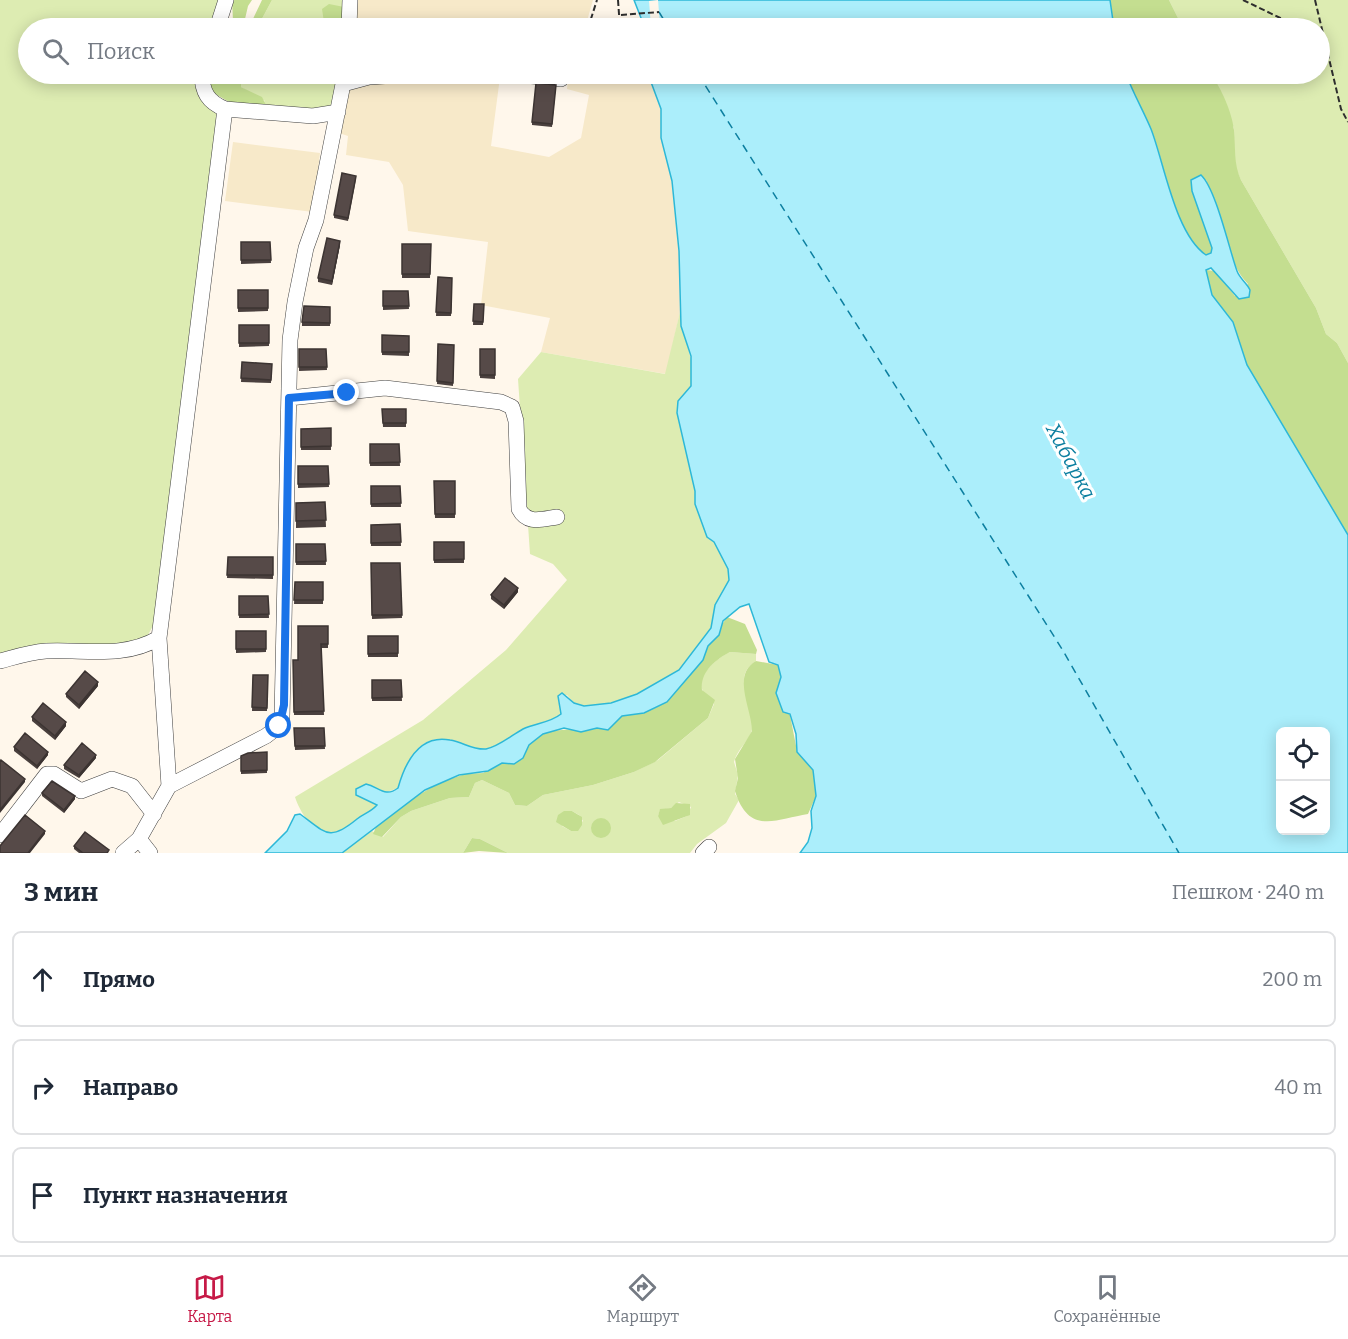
<!DOCTYPE html>
<html lang="ru">
<head>
<meta charset="utf-8">
<style>
	body { margin:0; font-family:Bitter,serif; background:#f6f6f7; color:#1f2937 }
	.controls { position:absolute; right:18px; bottom:18px; display:grid; overflow:hidden; border-radius:9px; box-shadow:0 3px 15px #0003 }
	.controls button { width:54px; height:54px; display:grid; place-items:center; padding:0; border:0; border-bottom:2px solid #e0e1e3; background:#fff; color:#1f2937; font:30px sans-serif }
	.stop { position:absolute; width:18px; height:18px; margin:-14px; border:4px solid #1a73e8; border-radius:50%; background:#fff }
	.stop.end { background:#1a73e8; border-color:#fff; box-shadow:0 2px 6px #0008 }
	.list { margin:0; padding:0; list-style:none }
	h2 { display:flex; justify-content:space-between; align-items:center; height:78px; margin:0; padding:0 24px; font-size:26px }
	h2 small { font-size:20px; font-weight:400; color:#747a83 }
	.list li { display:grid; grid-template-columns:39px 1fr auto; gap:18px; align-items:center; box-sizing:border-box; height:96px; margin:0 12px 12px; padding:0 12px; border:2px solid #e0e1e3; border-radius:9px }
	.list b { display:block; font-size:22px; white-space:nowrap }
	.list em { font-size:20px; font-style:normal; color:#747a83 }
	.icon { flex:none; width:33px; height:33px; fill:none; stroke:currentColor; stroke-width:2; stroke-linecap:round; stroke-linejoin:round }
	.map { position:relative; flex:none; width:1348px; height:853px; overflow:hidden }
	.search { position:absolute; background:#fff; box-shadow:0 3px 15px #0003; left:18px; right:18px; top:18px; height:66px; display:flex; align-items:center; gap:15px; box-sizing:border-box; padding:0 21px; border-radius:33px; color:#747a83; font-size:22px }
	.sheet { height:402px; background:#fff }
	nav { display:flex; justify-content:space-around; align-items:center; box-sizing:border-box; height:84px; border-top:2px solid #e0e1e3; background:#fff; font-size:16px; color:#747a83 }
	nav a { display:grid; justify-items:center; gap:3px }
	nav .on { color:#c61a47 }
	.map>svg:first-child { display:block }
</style>
</head>
<body>
<div class="map">
<svg width="1348" height="853" viewBox="0 0 1348 853">
	<rect width="100%" height="100%" fill="#fff7eb"/>
	<path fill="#f7e9c9" d="M353,0H593L585,28H352Z
		M478,74L500,77L491,146L549,157L581,138L589,95L567,89L568,78L573,74H648L661,109V138L672,181L680,263V312L666,374L541,352L550,318L481,305L488,242L408,231L403,185L389,162L346,155L348,136L339,133L344,100L350,88L367,81Z
		M233,142L320,153L313,212L225,201Z"/>
	<path fill="#ddecb2" fill-rule="evenodd" d="M0,0H221L211,28H28V74H196L217,114L155,622L148,635L138,642L0,658Z
		M272,0H347L331,24L334,28H257Z
		M1169,0H1348V363L1337,343L1326,334L1316,308L1241,180L1235,167L1234,128L1211,74H1320V28H1183Z
		M248,74L338,75C338,81 339,89 338,95C332,120 278,108 258,107L265,101L241,87L242,79Z
		M680,312C682,336 695,358 692,382C691,393 677,396 677,409L695,491V504L707,537L714,542L728,569L729,580L715,605L711,628L679,670L637,694L611,703L584,706L574,703L567,695L558,697L561,714C549,723 535,723 523,729C512,735 498,747 486,749C472,750 459,743 446,740C417,734 405,766 398,788L384,793L370,785L361,797L377,805C371,812 364,814 357,819C351,824 347,830 338,833C317,840 300,813 295,797L423,720L506,650L567,580L553,564L530,554L518,379L541,352L665,374Z
		M730,652L756,654V661C729,677 756,707 752,730C750,740 737,749 734,762L738,775L735,794L739,800L726,823L697,844L690,853H508L480,839L472,838L463,853H342L372,831L383,837L401,817L411,811L450,798L469,797L475,783L482,780L509,793L515,805L527,806L543,795L593,785L634,772L658,760L708,718L714,704C711,697 704,695 702,689C697,673 718,658 730,652ZM679,802L691,807L687,816L675,821L658,816L660,810L671,808ZM572,811L579,815L583,821L571,831L562,826Z"/>
	<path fill="#c4de90" d="M232,0H252L248,6L245,19L252,21L262,0H272L257,28H228L233,21Z
		M1110,0H1169L1183,28H1114Z
		M329,4L344,7V28H334L331,24L324,22L322,9Z
		M207,74H248L242,79L241,87L262,97L266,105L231,103L210,91Z
		M1126,74H1211C1221,88 1232,112 1234,130C1236,148 1233,163 1241,180L1316,308L1326,334L1337,343L1348,363V535L1247,365L1233,322L1212,295L1206,270L1215,271L1235,296L1248,284C1229,265 1225,232 1217,206C1215,197 1209,189 1206,180H1191L1212,248L1211,253L1206,255C1174,233 1165,162 1151,129C1142,110 1133,93 1126,74Z
		M727,617L745,624L757,650L756,654L730,652C715,660 700,672 702,690L715,700L708,718L655,762L634,772L593,785L543,795L527,806L515,805L509,793L482,780L475,783L469,797L450,798L411,811L401,817L382,837L373,834L376,827L405,803L439,783L465,774L483,773L502,763L508,764L523,758C526,754 525,749 529,745C548,722 579,733 603,728C613,727 615,720 622,716L644,713L667,702L703,660L708,646Z
		M756,661L778,665C787,686 767,697 790,715L797,751L813,770L816,796L808,814C776,819 749,836 735,791L738,778L735,759L752,731C752,709 731,675 756,661Z
		M676,803L690,804V815L663,825L658,816L660,809L671,808Z
		M564,811H572L582,817V825L578,831H571L556,822L558,815Z
		M591 828a10 10 0 1 1 20 0a10 10 0 1 1-20 0Z
		M472,838L480,839L508,853L479,851L463,853Z"/>
	<path fill="#abeefb" stroke="#2db8d7" stroke-width="1.5" fill-rule="evenodd" d="M634,0H1110L1114,28H641V18Z
		M648,74H1126C1133,93 1143,110 1151,129C1164,162 1175,234 1206,255L1211,253L1212,248L1192,191L1191,180L1201,175C1216,189 1229,249 1237,271C1240,279 1247,283 1250,290L1249,297L1239,299L1211,268L1206,270L1212,295L1233,322L1247,365L1348,535V853H800L808,842L812,828L811,811L816,796L813,770L797,752L796,734L790,714L783,712L776,693L781,677L778,665L769,662L749,604L740,607L723,621L719,635L708,646L703,660L667,702L644,713L622,716L608,730L597,728L581,732L564,728L543,734L529,745L523,758L514,764L502,763L488,771L459,775L425,790L342,853H265L287,831L295,815L300,814C326,833 329,842 357,819C363,814 371,812 377,805L356,795V789L366,784C379,787 385,798 398,788C405,763 419,734 450,740C463,742 472,750 486,749C498,747 512,735 523,729C535,723 550,723 561,714L558,696L562,693L574,703L584,706L611,703L637,694L679,670L711,628L715,605L729,580L728,569L714,542L707,537L695,504V491L677,413L678,401L691,386V356L681,326L679,251L672,181L661,138V109ZM1280,732H1326V830H1280Z"/>
	<path fill="#fff7eb" d="M658,0L660,25L651,26L649,1Z"/>
	<g fill="none" stroke-linecap="round" stroke-linejoin="round">
		<path stroke="#0c7fa0" stroke-width="1.5" stroke-dasharray="8 6" stroke-linecap="butt" d="M659,12L669,28
			M698,74L1062,649L1179,853"/>
		<g stroke="#3f3f3f" stroke-width="16">
			<path id="minor" d="M217,28L226,0
				M349,28L350,0
				M512,74L561,79
				M343,84L369,77L416,74
				M225,109L313,116L338,112
				M289,398L385,388L501,402L512,407L516,421L519,509C527,525 542,519 557,517
				M0,661C15,657 30,652 46,651C85,649 123,659 159,638
				M169,786L266,736L279,726L282,717L290,340L295,302L306,248L316,220L345,74
				M0,835L47,774H54L81,791L112,779L132,786L154,814
				M139,839L150,853
				M123,853L139,839L169,786L159,638L225,109C208,102 202,92 202,74
				M703,853L709,847"/>
		</g>
		<path stroke="#2e2e2e" stroke-width="2" stroke-dasharray="6 3" stroke-linecap="butt" d="M618,0L620,28
			M1243,0L1301,28
			M1315,0L1341,109L1348,122
			M621,15L659,12
			M588,28L597,0"/>
		<use href="#minor" stroke="#fff" stroke-width="15"/>
	</g>
	<path fill="#4a403e" d="M556,85L552,127L532,125V122Z
		M356,179L348,221L334,218V215Z
		M241,242H270L271,263L241,264Z
		M402,244H431L430,278H402Z
		M340,245L332,285L318,282V278Z
		M438,277L452,278L451,316H436Z
		M238,290H268V311L238,312Z
		M383,291H408L409,309L383,310Z
		M474,304H484L483,325H473Z
		M330,307V326H302V322Z
		M239,325H269V346L239,347Z
		M382,335L409,336V356L382,355Z
		M438,344L454,345L453,386L437,384Z
		M299,349H326L327,370L299,371Z
		M480,349H495V379L480,378Z
		M242,362L272,364L271,383L241,382Z
		M382,409H406V427H383Z
		M331,428V450H301V429Z
		M370,444H399L400,466H370Z
		M298,466H328L329,487L298,488Z
		M434,481H455V518H435Z
		M371,486H400L401,507H371Z
		M325,502L326,527L296,528V503Z
		M400,524L401,546H371V525Z
		M434,542H464V563H434Z
		M296,544H325L326,565H296Z
		M228,557H273V579L227,578Z
		M371,563H400L402,618L372,619Z
		M295,582H323V604H294Z
		M518,592L504,609L491,599V595Z
		M239,596H268L269,618H239Z
		M328,626V648H321L324,715H294L293,660H298Z
		M236,631H266V652L236,653Z
		M368,636H398V657H368Z
		M253,675H268L267,711H252Z
		M372,680H401L402,701H372Z
		M98,686L79,709L66,697V694Z
		M32,717L66,726L55,740L32,721Z
		M294,728H324L325,749L295,750Z
		M14,747L48,755L37,769L14,751Z
		M267,752V773L241,774V756Z
		M96,758L79,778L64,769V765Z
		M42,793L75,799L64,813L42,796Z
		M74,846L109,853H79L74,849Z"/>
	<path fill="#3c3432" d="M340,241V245L332,285V281Z
		M518,588V592L504,609V605Z
		M98,682V686L79,709V705Z
		M66,722V726L55,740V736Z
		M48,752V755L37,769V766Z
		M96,755V758L79,778V775Z
		M25,779V782L0,813V810Z
		M75,796V799L64,813V810Z
		M45,831V834L30,853H28Z"/>
	<path fill="#564a48" stroke="#3c3432" stroke-width="1.5" d="M536,83L556,85L552,124L532,122Z
		M342,173L356,176L348,218L334,215Z
		M327,238L340,241L332,281L318,278Z
		M241,242H270L271,260H241Z
		M402,244H431L430,274H402Z
		M438,277L452,278L451,313L436,312Z
		M238,290H268V308H238Z
		M383,291H408L409,306H383Z
		M474,304H484L483,322L473,321Z
		M304,306L330,307V323L302,322Z
		M239,325H269V343H239Z
		M382,335L409,336V352H382Z
		M438,344L454,345L453,383L437,381Z
		M299,349H326L327,367H299Z
		M480,349H495V375H480Z
		M242,362L272,364L271,380L241,378Z
		M382,409H406V423H383Z
		M331,428V446L301,447V429Z
		M370,444H399L400,462L370,463Z
		M298,466H328L329,484H298Z
		M434,481H455V514H435Z
		M371,486H400L401,503L371,504Z
		M325,502L326,520L296,521V503Z
		M400,524L401,542L371,543V525Z
		M434,542H464V559L434,560Z
		M296,544H325L326,561L296,562Z
		M228,557H273V575H227Z
		M371,563H400L402,615H372Z
		M505,578L518,588L504,605L491,595Z
		M295,582H323V600H294Z
		M239,596H268L269,614L239,615Z
		M298,626H328V644H321L324,711L294,712L293,660H298Z
		M236,631H266V649H236Z
		M368,636H398V653L368,654Z
		M85,671L98,682L79,705L66,694Z
		M253,675H268L267,708L252,707Z
		M372,680H401L402,697L372,698Z
		M43,703L66,722L55,736L32,717Z
		M294,728H324L325,746H295Z
		M25,733L48,752L37,766L14,747Z
		M82,743L96,755L79,775L64,765Z
		M267,752V770L241,771V756L248,753Z
		M1,760L25,779L0,810V762Z
		M52,781L75,796L64,810L42,793Z
		M25,815L45,831L28,853H0V846Z
		M85,832L109,850L107,853H83L74,846Z"/>
	<g fill="none" stroke-linecap="round" stroke-linejoin="round">
		<path stroke="#1a73e8" stroke-width="8" d="M279,726L284,705L289,398L347,393"/>
	</g>
	<g text-anchor="middle" dominant-baseline="central" stroke-width="6" stroke-linejoin="round" paint-order="stroke">
		<g font-size="20" font-style="italic" fill="#0c7fa0" stroke="#fff">
			<text transform="translate(1071 461) rotate(62)">Хабарка</text>
		</g>
	</g>
</svg>
<div class="controls">
<button><svg class="icon" aria-label="locate" viewBox="0 0 24 24"><circle cx="12" cy="12" r="6"/><path d="M12 2v4M12 18v4M2 12h4M18 12h4"/></svg></button>
<button><svg class="icon" aria-label="layers" viewBox="0 0 24 24"><path d="M12 4l9 5-9 5-9-5zM3 14l9 5 9-5"/></svg></button>
</div>
<div class="stop" style="left:279px;top:726px"></div>
<div class="stop end" style="left:347px;top:393px"></div>
<div class="search"><svg class="icon" aria-label="search" viewBox="0 0 24 24"><circle cx="10" cy="10" r="6"/><path d="M15 15l6 6"/></svg>Поиск</div>
</div>
<section class="sheet">
<h2>3 мин<small>Пешком · 240 m</small></h2>
<ul class="list">
<li><svg class="icon" aria-label="ahead" viewBox="0 0 24 24"><path d="M12 20V5M6 11l6-6 6 6"/></svg><div><b>Прямо</b></div><em>200 m</em></li>
<li><svg class="icon" aria-label="right" viewBox="0 0 24 24"><path d="M7 20v-9h11M14 6l5 5-5 5"/></svg><div><b>Направо</b></div><em>40 m</em></li>
<li><svg class="icon" aria-label="arrive" viewBox="0 0 24 24"><path d="M6 21V4h12l-3 4 3 4H6"/></svg><div><b>Пункт назначения</b></div></li>
</ul>
</section>
<nav>
<a class="on"><svg class="icon" aria-label="map" viewBox="0 0 24 24"><path d="M3 6l6-2 6 2 6-2v14l-6 2-6-2-6 2zM9 4v14M15 6v14"/></svg>Карта</a>
<a><svg class="icon" aria-label="directions" viewBox="0 0 24 24"><path d="M12 3l9 9-9 9-9-9zM9 14v-3h6M13 9l2 2-2 2"/></svg>Маршрут</a>
<a><svg class="icon" aria-label="saved" viewBox="0 0 24 24"><path d="M7 4h10v16l-5-4-5 4z"/></svg>Сохранённые</a>
</nav>
</body>
</html>
